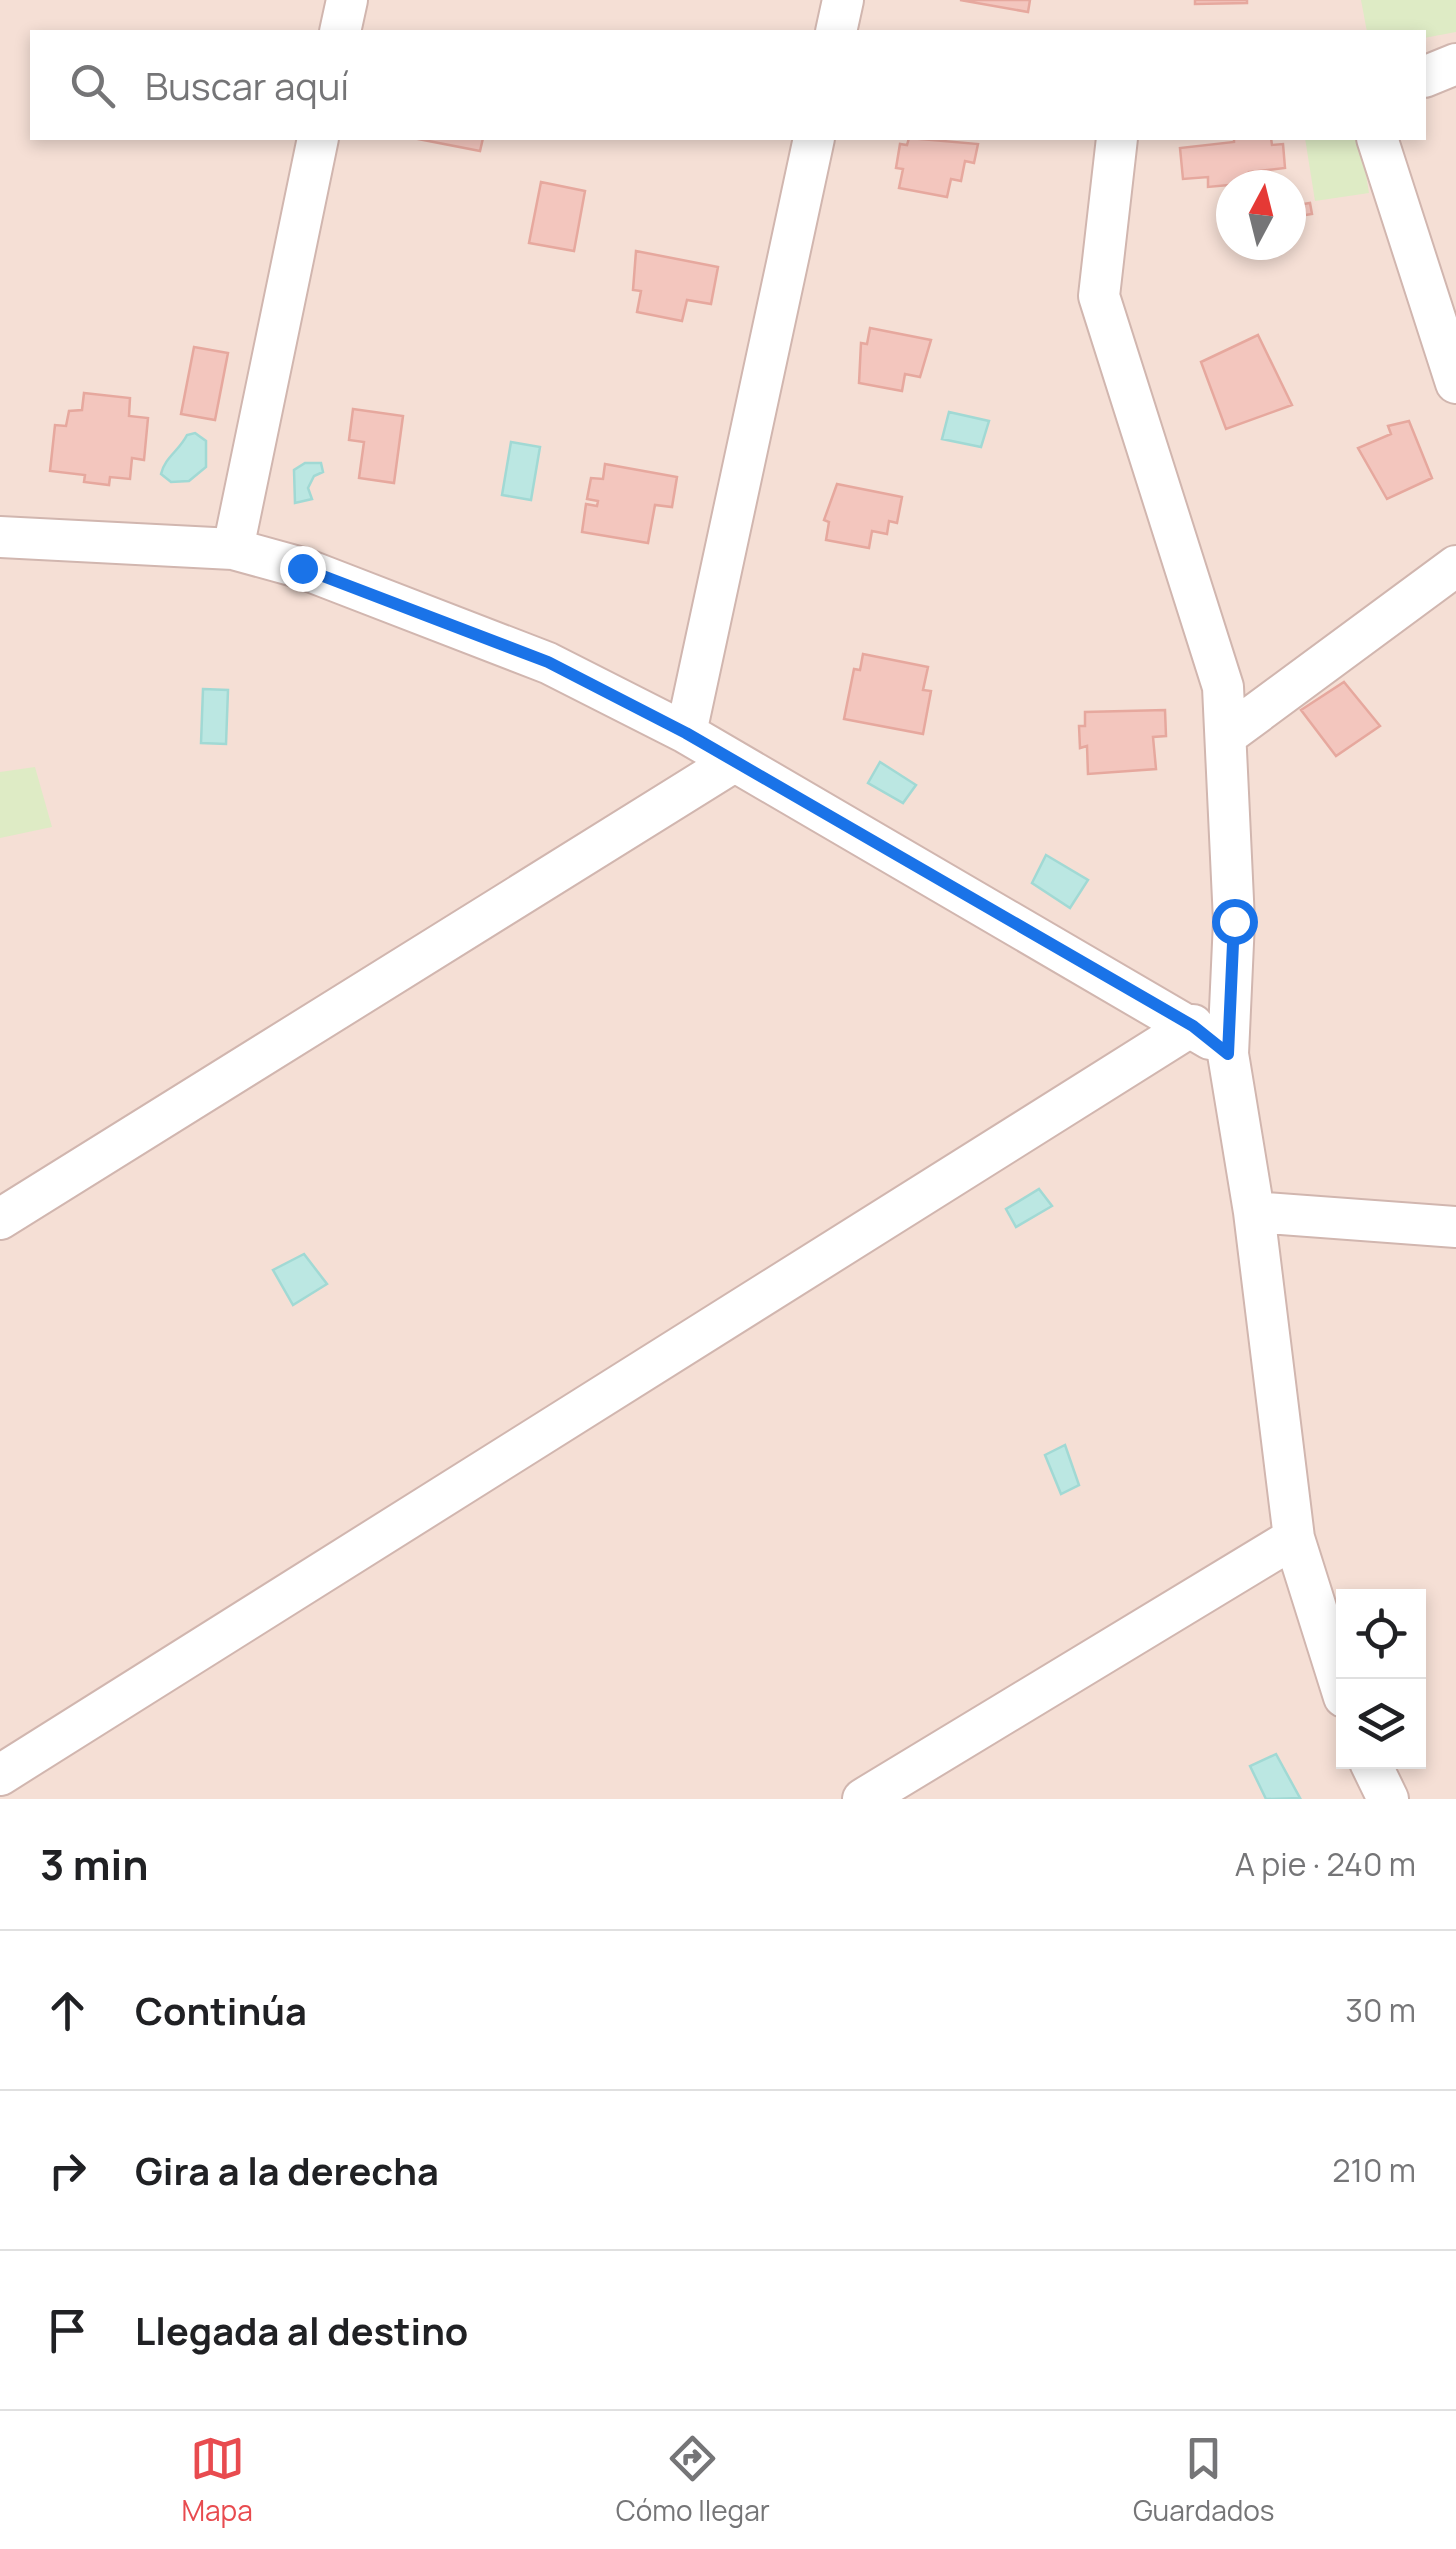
<!DOCTYPE html>
<html lang="es">
<head>
<meta charset="utf-8">
<style>
	body { margin:0; font-family:Manrope,sans-serif; background:#f6f6f6; color:#202124 }
	.controls { position:absolute; right:30px; bottom:30px; display:grid; overflow:hidden; border-radius:0px; box-shadow:0 5px 15px #0003 }
	.controls button { width:90px; height:90px; display:grid; place-items:center; padding:0; border:0; border-bottom:2px solid #e0e0e0; background:#fff; color:#202124; font:50px sans-serif }
	.compass { position:absolute; left:1216px; top:170px; width:90px; height:90px; border-radius:50%; background:#fff; box-shadow:0 5px 15px #0003; rotate:7deg }
	.stop { position:absolute; width:30px; height:30px; margin:-22px; border:8px solid #1a73e8; border-radius:50%; background:#fff }
	.stop.end { background:#1a73e8; border-color:#fff; box-shadow:0 2px 10px #0008 }
	.list { margin:0; padding:0; list-style:none }
	h2 { display:flex; justify-content:space-between; align-items:center; height:130px; margin:0; padding:0 40px; font-size:42px }
	h2 small { font-size:32px; font-weight:400; color:#757577 }
	.list li { display:grid; grid-template-columns:65px 1fr auto; gap:30px; align-items:center; box-sizing:border-box; height:160px; padding:0 40px; border-top:2px solid #e0e0e0 }
	.list b { display:block; font-size:38px; white-space:nowrap }
	.list em { font-size:32px; font-style:normal; color:#757577 }
	.icon { flex:none; width:55px; height:55px; fill:none; stroke:currentColor; stroke-width:2; stroke-linecap:round; stroke-linejoin:round }
	.map { position:relative; flex:none; width:1456px; height:1799px; overflow:hidden }
	.search { position:absolute; background:#fff; box-shadow:0 5px 15px #0003; left:30px; right:30px; top:30px; height:110px; display:flex; align-items:center; gap:25px; box-sizing:border-box; padding:0 35px; border-radius:0px; color:#757577; font-size:38px }
	.sheet { height:610px; background:#fff }
	nav { display:flex; justify-content:space-around; align-items:center; box-sizing:border-box; height:140px; border-top:2px solid #e0e0e0; background:#fff; font-size:28px; color:#757577 }
	nav a { display:grid; justify-items:center; gap:5px }
	nav .on { color:#e84b4f }
	.map>svg:first-child { display:block }
</style>
</head>
<body>
<div class="map">
<svg width="1456" height="1799" viewBox="0 0 1456 1799">
	<rect width="100%" height="100%" fill="#fdefe7"/>
	<path fill="#f5dfd5" fill-rule="evenodd" d="M0,0H1456V1799H0ZM32,32H1424V138H32ZM1231,185H1291V245H1231ZM1344,1596H1418V1762H1344Z"/>
	<path fill="#deebc5" d="M1361,0H1456V32L1424,38V32H1367Z
		M1305,138H1360L1369,193L1315,201Z
		M35,767L52,827L0,838V772Z"/>
	<path fill="#bbe7e2" stroke="#a1d9d4" stroke-width="2.5" d="M949,412L989,421L981,447L942,439Z
		M195,433L206,441V467L189,481L171,482L161,474C165,457 179,451 187,435Z
		M511,442L540,447L531,500L502,495Z
		M305,463H321L323,472L314,476L308,488L312,499L295,503L294,470Z
		M203,689L228,690L226,744L201,743Z
		M880,762L916,785L903,803L868,783Z
		M1046,855L1088,880L1070,908L1032,883Z
		M1039,1189L1052,1206L1016,1227L1006,1209Z
		M304,1254L327,1284L293,1305L273,1270Z
		M1065,1445L1079,1485L1061,1494L1045,1455Z
		M1276,1754L1300,1798L1266,1799L1250,1766Z"/>
	<path fill="#f3c6be" stroke="#e6a89e" stroke-width="2.5" d="M960,0H1030L1028,12Z
		M1195,0H1247V3L1195,4Z
		M413,138H483L480,151Z
		M909,138L978,144L974,163L965,161L961,181L951,179L947,197L899,188L903,169L896,168L900,144L907,145Z
		M1234,138H1271L1272,145L1283,144L1285,168L1249,172L1250,183L1208,187V177L1183,179L1180,148L1234,142Z
		M541,182L585,191L574,251L529,243Z
		M1310,203L1312,214L1292,217L1291,206Z
		M636,251L718,267L711,304L687,300L682,321L637,312L641,291L633,290Z
		M870,328L931,340L920,377L905,374L902,391L859,383L861,343L867,344Z
		M1258,335L1292,405L1226,429L1201,362Z
		M194,347L228,353L215,420L181,414Z
		M84,393L130,398L129,416L148,418L144,460L132,458L130,479L110,477L109,485L84,482L85,475L50,471L55,425L66,426L69,411L82,410Z
		M353,409L403,416L394,483L359,478L364,442L349,440Z
		M1409,421L1432,478L1387,499L1358,448L1391,434L1388,426Z
		M605,464L677,477L672,507L655,505L648,543L582,532L586,504L597,506L598,501L587,499L591,478L603,479Z
		M837,484L902,497L897,523L889,521L887,534L872,531L869,548L826,540L829,522L824,520Z
		M863,654L928,667L923,690L931,691L923,734L844,719L854,669L860,670Z
		M1344,682L1380,726L1336,756L1301,710Z
		M1165,710L1166,736L1153,737L1156,769L1088,774L1087,746L1080,748L1079,726H1085V712Z"/>
	<g fill="none" stroke-linecap="round" stroke-linejoin="round">
		<g stroke="#d1b6af" stroke-width="44">
			<path id="minor" d="M340,32L347,0
				M836,32L843,0
				M1424,77L1456,64
				M1117,138L1099,296L1223,687L1234,921L1228,1054L1254,1212L1294,1538L1344,1697
				M1377,138L1456,383
				M0,537L233,549L302,568L548,663L686,733L1210,1039
				M233,549L318,138
				M686,733L814,138
				M1227,735L1456,566
				M1254,1212L1456,1227
				M0,1219L732,763
				M1370,1762L1388,1799
				M0,1775L1193,1025
				M863,1799L1294,1538"/>
		</g>
		<use href="#minor" stroke="#fff" stroke-width="40"/>
	</g>
	<g fill="none" stroke-linecap="round" stroke-linejoin="round">
		<path stroke="#1a73e8" stroke-width="12" d="M302,568L548,662L686,733L1193,1026L1228,1054L1234,921"/>
	</g>
</svg>
<div class="controls">
<button><svg class="icon" aria-label="locate" viewBox="0 0 24 24"><circle cx="12" cy="12" r="6"/><path d="M12 2v4M12 18v4M2 12h4M18 12h4"/></svg></button>
<button><svg class="icon" aria-label="layers" viewBox="0 0 24 24"><path d="M12 4l9 5-9 5-9-5zM3 14l9 5 9-5"/></svg></button>
</div>
<svg class="compass" viewBox="-18 -18 36 36"><path d="M0-13l5 13h-10z" fill="#e53935"/><path d="M0 13l5-13h-10z" fill="#757577"/></svg>
<div class="stop" style="left:1234px;top:921px"></div>
<div class="stop end" style="left:302px;top:568px"></div>
<div class="search"><svg class="icon" aria-label="search" viewBox="0 0 24 24"><circle cx="10" cy="10" r="6"/><path d="M15 15l6 6"/></svg>Buscar aquí</div>
</div>
<section class="sheet">
<h2>3 min<small>A pie · 240 m</small></h2>
<ul class="list">
<li><svg class="icon" aria-label="ahead" viewBox="0 0 24 24"><path d="M12 20V5M6 11l6-6 6 6"/></svg><div><b>Continúa</b></div><em>30 m</em></li>
<li><svg class="icon" aria-label="right" viewBox="0 0 24 24"><path d="M7 20v-9h11M14 6l5 5-5 5"/></svg><div><b>Gira a la derecha</b></div><em>210 m</em></li>
<li><svg class="icon" aria-label="arrive" viewBox="0 0 24 24"><path d="M6 21V4h12l-3 4 3 4H6"/></svg><div><b>Llegada al destino</b></div></li>
</ul>
</section>
<nav>
<a class="on"><svg class="icon" aria-label="map" viewBox="0 0 24 24"><path d="M3 6l6-2 6 2 6-2v14l-6 2-6-2-6 2zM9 4v14M15 6v14"/></svg>Mapa</a>
<a><svg class="icon" aria-label="directions" viewBox="0 0 24 24"><path d="M12 3l9 9-9 9-9-9zM9 14v-3h6M13 9l2 2-2 2"/></svg>Cómo llegar</a>
<a><svg class="icon" aria-label="saved" viewBox="0 0 24 24"><path d="M7 4h10v16l-5-4-5 4z"/></svg>Guardados</a>
</nav>
</body>
</html>
